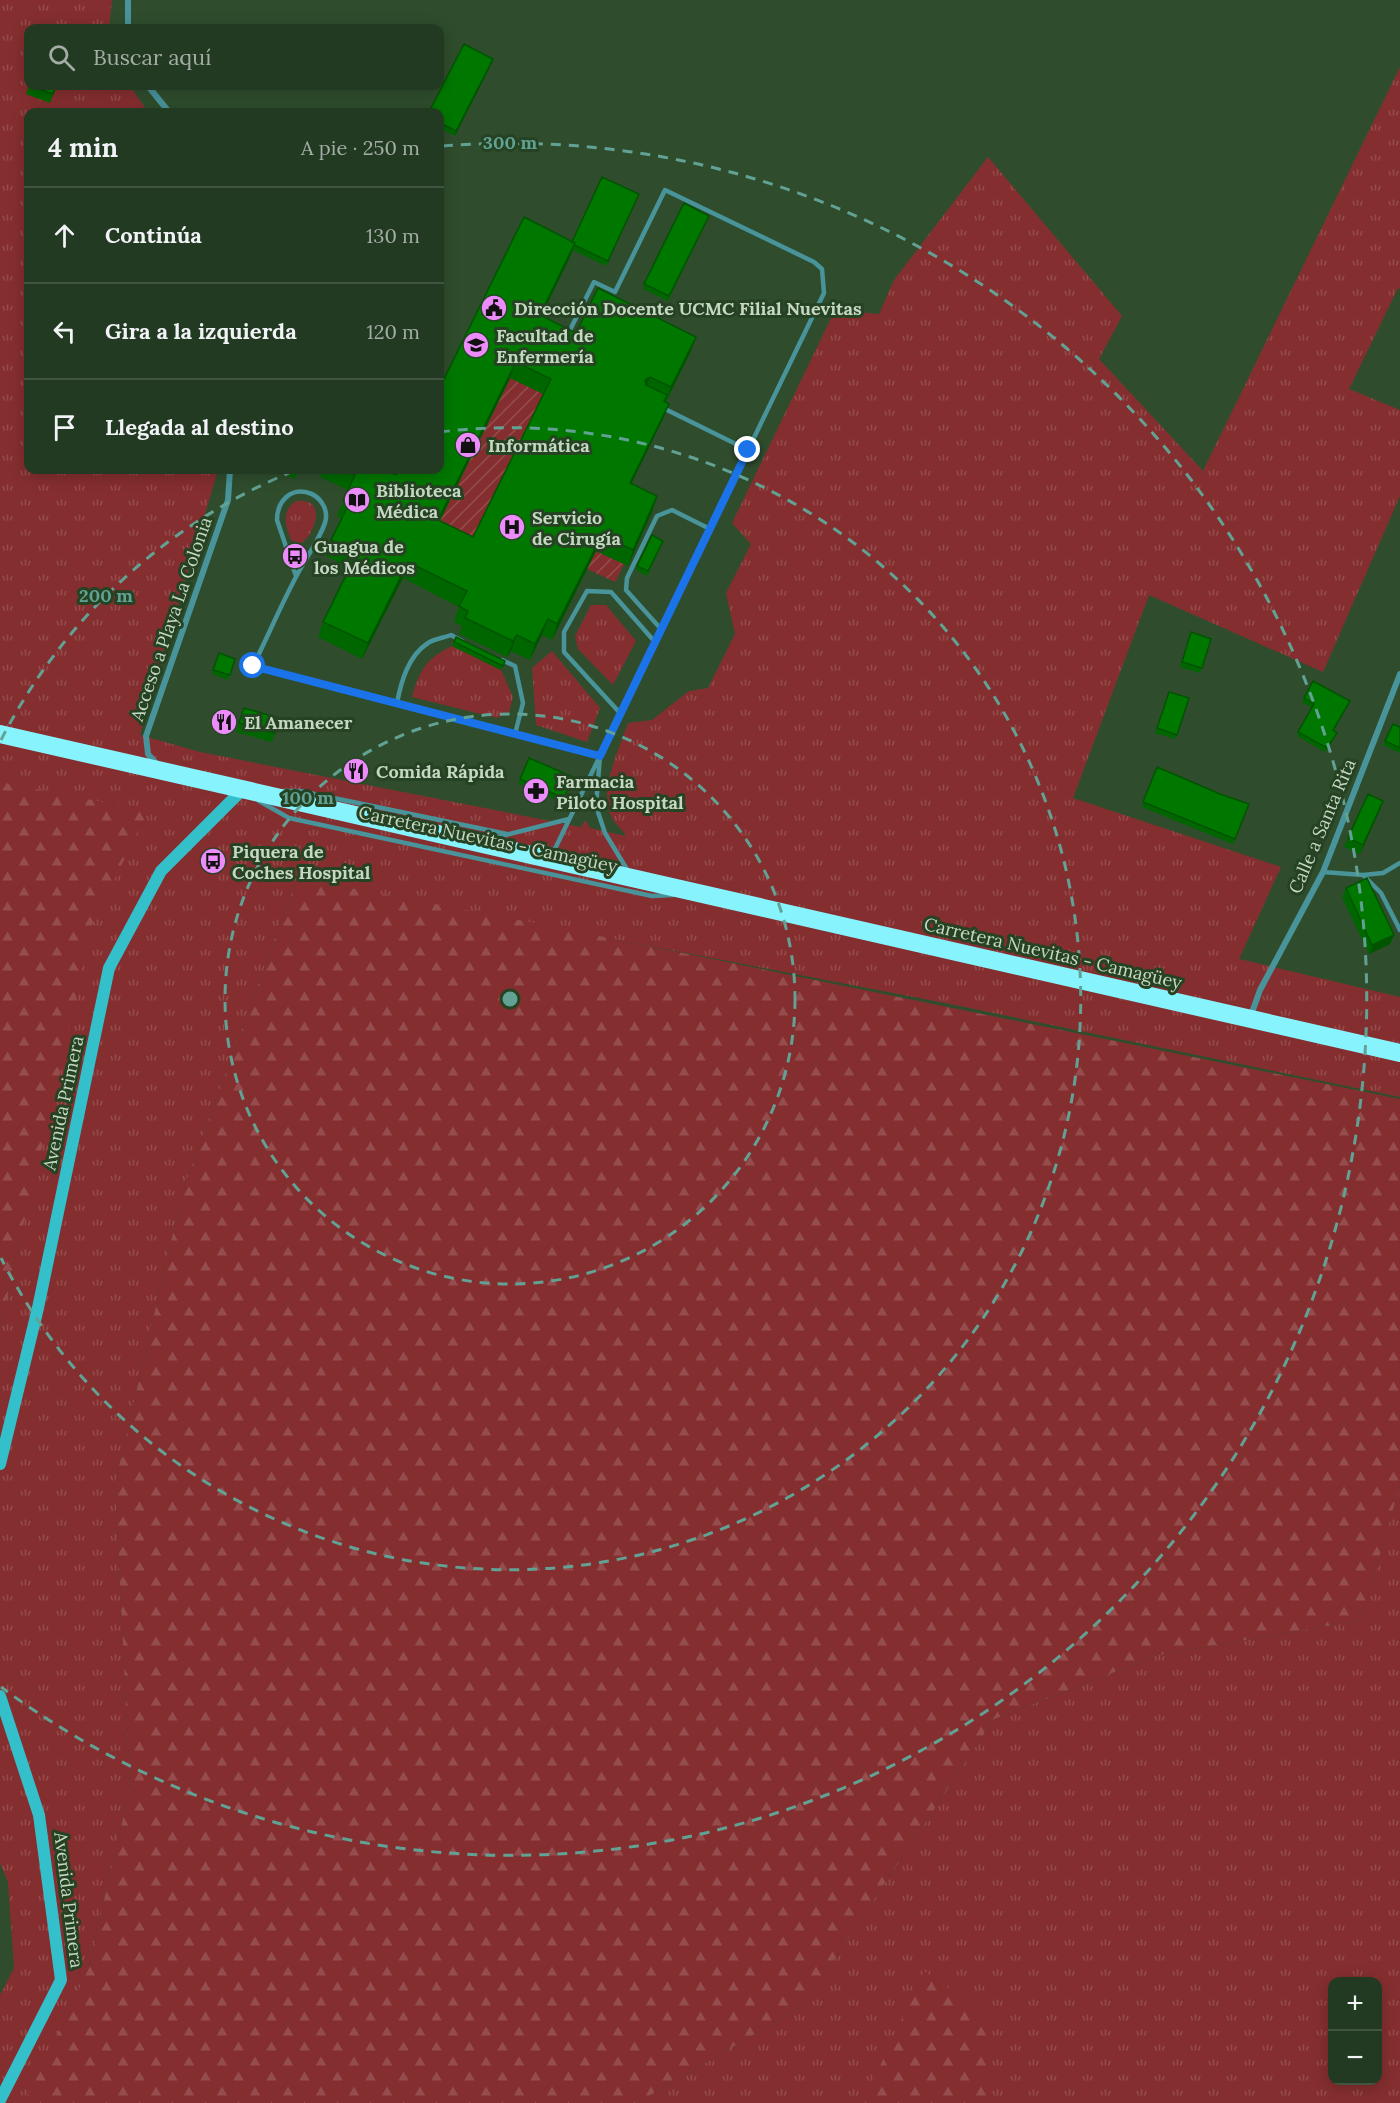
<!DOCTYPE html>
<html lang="es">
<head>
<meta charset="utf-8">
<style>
	body { margin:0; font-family:Lora,serif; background:#2b412a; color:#f1f3f6 }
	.controls { position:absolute; right:18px; bottom:18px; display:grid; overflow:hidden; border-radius:12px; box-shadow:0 3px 15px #0003 }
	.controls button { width:54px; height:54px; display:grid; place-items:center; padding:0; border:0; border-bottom:2px solid #405440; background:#233a22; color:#f1f3f6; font:30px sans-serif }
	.stop { position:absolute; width:18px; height:18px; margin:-14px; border:4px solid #1a73e8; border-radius:50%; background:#fff }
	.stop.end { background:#1a73e8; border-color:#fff; box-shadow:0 2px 6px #0008 }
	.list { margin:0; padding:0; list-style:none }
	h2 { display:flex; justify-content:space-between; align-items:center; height:78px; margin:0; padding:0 24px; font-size:26px }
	h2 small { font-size:20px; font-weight:400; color:#a3ada5 }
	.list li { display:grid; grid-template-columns:39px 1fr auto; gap:18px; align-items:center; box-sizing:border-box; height:96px; padding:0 24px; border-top:2px solid #405440 }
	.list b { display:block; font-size:22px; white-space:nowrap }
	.list em { font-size:20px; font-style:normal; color:#a3ada5 }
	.icon { flex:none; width:33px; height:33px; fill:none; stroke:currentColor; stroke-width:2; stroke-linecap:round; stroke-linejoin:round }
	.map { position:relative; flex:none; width:1400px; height:2103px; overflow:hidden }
	.search { position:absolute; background:#233a22; box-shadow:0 3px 15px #0003; left:24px; top:24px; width:420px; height:66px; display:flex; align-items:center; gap:15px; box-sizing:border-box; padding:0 21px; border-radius:12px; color:#a3ada5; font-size:22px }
	.panel { position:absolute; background:#233a22; box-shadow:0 3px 15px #0003; left:24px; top:108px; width:420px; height:366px; border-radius:12px }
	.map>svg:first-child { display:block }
</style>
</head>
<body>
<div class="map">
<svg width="1400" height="2103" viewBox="0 0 1400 2103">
	<defs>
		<pattern id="grass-tufts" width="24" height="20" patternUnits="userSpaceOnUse" patternTransform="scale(1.5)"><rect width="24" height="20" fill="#852e2f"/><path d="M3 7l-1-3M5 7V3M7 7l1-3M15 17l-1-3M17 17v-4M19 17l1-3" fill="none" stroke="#954c4c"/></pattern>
		<pattern id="forest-firs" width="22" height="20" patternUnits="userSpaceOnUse" patternTransform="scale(1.5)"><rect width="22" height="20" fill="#852e2f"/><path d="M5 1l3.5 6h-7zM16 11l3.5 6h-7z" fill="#954c4c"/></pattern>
		<pattern id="garden-furrows" width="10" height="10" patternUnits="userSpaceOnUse" patternTransform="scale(1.5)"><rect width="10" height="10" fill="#852e2f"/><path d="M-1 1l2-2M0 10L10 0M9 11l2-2" fill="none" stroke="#954c4c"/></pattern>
	</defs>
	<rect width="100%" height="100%" fill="#2f4d2d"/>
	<path fill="url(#grass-tufts)" fill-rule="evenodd" d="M0,0H112L109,28H28V86H130L148,112H28V470H218L140,735L200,752L581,827L585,820L590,828L626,836C623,830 615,824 612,818C598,791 619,749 628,723L652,720L689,691L708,688L735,634L726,593L751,544L732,523L835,310L879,314L894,280L988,157L1122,316L1099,359L1203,471L1400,67V289L1398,288L1349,389L1400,410V496L1323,672L1149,595L1073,798L1281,867L1239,959L1400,997V1097L950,1004L297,878L183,1190L115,1483L130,1788L88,1970L25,2103H0V1995L14,1968L8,1882L0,1863V1329L22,1230L0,1065Z
		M296,501C326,497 317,531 302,543L292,541C285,528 281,510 296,501Z
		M591,605H606L636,641L613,685L578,649L575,636Z
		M452,646L501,670L513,697L509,712L497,718L412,697C420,669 426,659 452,646Z
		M552,651L600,708L587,742L536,725L532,668Z
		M1400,1485V2103H637L804,2005L994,1719L1158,1655L1361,1620ZM1332,1982H1378V2080H1332Z"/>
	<path fill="url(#forest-firs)" d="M0,782L148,811L90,929L63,1060L22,1230L0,1329Z
		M297,878L540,924L1400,1099V1485L1361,1620L1158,1655L994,1719L804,2005L637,2103H24L88,1970L130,1788L115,1483L183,1190Z
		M924,1971L991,2019L992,2103H863Z"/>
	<path fill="url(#garden-furrows)" d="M515,369L549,386L458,571L423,554Z
		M596,551L624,564L615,582L587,569Z"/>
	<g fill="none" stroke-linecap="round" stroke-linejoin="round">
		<path stroke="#48949a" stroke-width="4.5" d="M661,407L748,450
			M296,576L277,520C277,502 290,487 309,493C319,496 327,507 326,518C325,531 304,561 297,575C281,605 268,636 253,666L600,756L596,806L605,833L628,871
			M661,629L626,590L627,578L657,516L672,510L710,529
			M502,660L515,666L523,703L515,734
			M397,703C401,682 408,656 428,643C434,639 443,638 451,635L462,641
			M620,713L564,652V632L587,591L611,592L655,642
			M283,791H300L507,834
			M259,801L289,818L652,896L673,895
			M490,839L569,819
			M552,855L824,293L822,269L814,262L665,190L615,292L594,282L568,334
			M1323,872L1363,875L1381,893L1400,930
			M1363,875L1383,873L1400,863"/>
		<path stroke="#48949a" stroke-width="6" d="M128,28V0
			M148,86L169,112
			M157,764L148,754L146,736L228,500L230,470
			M1250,1018L1260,990L1323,872L1400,674"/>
		<path stroke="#34c0ca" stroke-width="12" d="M0,1464L38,1308L109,968L161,871L241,791
			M0,1696L39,1815L61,1980L0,2100"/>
		<path stroke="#87f4fd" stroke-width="18" d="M0,734L1400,1053"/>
	</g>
	<path fill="#006700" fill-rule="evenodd" d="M493,59L455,136L440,128V112Z
		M29,86H56L50,103L26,94Z
		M637,199L606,266L573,250L569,259L541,316L576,333L696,337L690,353L666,402L663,419L631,483L657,496L652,512L628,566L596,551L552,640L542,635L530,660L511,651L507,657L459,634L462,626L454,622L459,607L403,578L362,659L318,637L323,622L350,568L326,556L331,540L342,519L337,516L348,490L320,477L323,470H386L396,475L572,242ZM510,378L543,394L473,537L440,521Z
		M709,216L668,301L643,289L644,284Z
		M276,470H300L295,479Z
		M662,545L647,576L636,570L637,566Z
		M1191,632L1211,639L1200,673L1180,667Z
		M456,637L505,661L501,670L452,646Z
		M219,653L235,659L228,680L212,674Z
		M1169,692L1189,698L1175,739L1155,733Z
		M1304,698L1350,701L1334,731L1337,733L1335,737L1325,752L1297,736L1312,708L1302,702Z
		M244,708L275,733L272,742L236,732Z
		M1400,727V753L1383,745L1385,741Z
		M529,758L573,777L563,803L518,783Z
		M1157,767L1220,794L1249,804L1233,844L1142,807Z
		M1380,810L1360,854L1344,847L1348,838Z
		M1346,888L1394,935L1390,944L1369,954L1342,897Z"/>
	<path fill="#005400" d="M493,59L492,63L455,136L456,131Z
		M575,243L569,259L534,331L540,315Z
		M696,337L690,353L665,403L671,387Z
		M516,362L510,378L432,536L438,520Z
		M650,377L644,393L645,380Z
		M669,404L663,419L624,499L630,483Z
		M657,496L652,512L628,566L633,550Z
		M602,535L596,551L552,640L557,624Z
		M408,562L403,578L362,659L368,643Z
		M548,619L542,635L530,660L535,644Z
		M517,635L511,651L507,657L513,641Z
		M1383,801L1380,810L1360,854L1363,845Z
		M1394,935L1390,944L1369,954L1372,945Z"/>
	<path fill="#007800" stroke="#005400" stroke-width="1.5" fill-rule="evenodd" d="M464,44L493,59L456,131L440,123V112H429Z
		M30,86H56L53,94Z
		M602,177L639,194L608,261L574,245L575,243L572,242Z
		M684,203L709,216L669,296L644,284Z
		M524,217L575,243L540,315L576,333L598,288L696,337L671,387L650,377L645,380L646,385L667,395L664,401L669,404L630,483L657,496L633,550L602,535L557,624L548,619L535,644L517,635L513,641L465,618L468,611L459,606L467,591L408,562L368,643L323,622L357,553L331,540L349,504L343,500L355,475L344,470H386L396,475L399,470H440V387ZM516,362L551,379L473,537L438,520Z
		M652,535L663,541L648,571L637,566Z
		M1191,632L1211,639L1202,668L1182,662Z
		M456,637L505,661L503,666L454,642Z
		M219,653L235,659L230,675L213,670Z
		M1313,681L1350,701L1333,730L1337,733L1327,748L1298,732L1314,704L1304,698Z
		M1169,692L1189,698L1177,735L1157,728Z
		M244,708L279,718L275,733L239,723Z
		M1393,724L1400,727V748L1385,741Z
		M529,758L573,777L564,798L520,779Z
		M1157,767L1220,794L1249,804L1235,839L1143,802Z
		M1368,794L1383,801L1363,845L1348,838Z
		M1367,878L1394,935L1372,945L1346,888Z"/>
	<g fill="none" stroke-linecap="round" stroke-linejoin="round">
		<path stroke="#1a73e8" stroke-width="8" d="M253,666L600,756L748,450"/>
	</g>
	<g fill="none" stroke="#61a295" stroke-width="3" stroke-dasharray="10 8">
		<circle cx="510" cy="999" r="285"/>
		<path d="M1 740A571 571 0 0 1 296 470M440 432A571 571 0 1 1 1 1258"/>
		<path d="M443 146A856 856 0 1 1 1 1687"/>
	</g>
	<defs>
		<g id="civic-disc" transform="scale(1.35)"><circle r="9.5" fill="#ec8cfa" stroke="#254323"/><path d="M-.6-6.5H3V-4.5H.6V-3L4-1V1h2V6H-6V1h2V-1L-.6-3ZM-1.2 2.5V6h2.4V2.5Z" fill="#111"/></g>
		<g id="university-disc" transform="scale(1.35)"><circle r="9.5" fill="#ec8cfa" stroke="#254323"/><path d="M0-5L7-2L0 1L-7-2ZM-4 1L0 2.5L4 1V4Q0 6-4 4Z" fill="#111"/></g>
		<g id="shop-disc" transform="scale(1.35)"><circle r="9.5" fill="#ec8cfa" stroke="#254323"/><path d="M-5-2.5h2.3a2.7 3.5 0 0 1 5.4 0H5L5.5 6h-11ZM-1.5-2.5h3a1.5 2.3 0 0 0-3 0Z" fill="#111"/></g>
		<g id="library-disc" transform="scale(1.35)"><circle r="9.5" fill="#ec8cfa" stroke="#254323"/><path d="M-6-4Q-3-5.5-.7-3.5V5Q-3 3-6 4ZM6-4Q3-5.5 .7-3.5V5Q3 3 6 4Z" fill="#111"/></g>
		<g id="hospital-disc" transform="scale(1.35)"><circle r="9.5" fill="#ec8cfa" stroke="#254323"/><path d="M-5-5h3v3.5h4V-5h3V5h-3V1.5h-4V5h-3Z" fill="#111"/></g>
		<g id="bus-disc" transform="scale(1.35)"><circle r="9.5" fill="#ec8cfa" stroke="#254323"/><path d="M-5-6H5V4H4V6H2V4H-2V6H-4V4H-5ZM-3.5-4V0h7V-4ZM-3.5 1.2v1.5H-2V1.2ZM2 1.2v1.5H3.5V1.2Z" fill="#111"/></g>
		<g id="restaurant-disc" transform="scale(1.35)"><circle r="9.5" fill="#ec8cfa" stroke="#254323"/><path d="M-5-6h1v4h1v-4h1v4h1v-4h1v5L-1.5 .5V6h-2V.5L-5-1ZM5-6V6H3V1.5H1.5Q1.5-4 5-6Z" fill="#111"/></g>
		<g id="pharmacy-disc" transform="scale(1.35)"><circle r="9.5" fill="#ec8cfa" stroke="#254323"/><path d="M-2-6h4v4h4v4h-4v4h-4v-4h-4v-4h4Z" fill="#111"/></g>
	</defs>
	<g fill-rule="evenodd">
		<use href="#civic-disc" x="494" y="308"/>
		<use href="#university-disc" x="476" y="345"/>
		<use href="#shop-disc" x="468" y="445"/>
		<use href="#library-disc" x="357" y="500"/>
		<use href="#hospital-disc" x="512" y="527"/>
		<use href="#bus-disc" x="295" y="556"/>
		<use href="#restaurant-disc" x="224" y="722"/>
		<use href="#restaurant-disc" x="356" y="771"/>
		<use href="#pharmacy-disc" x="536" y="791"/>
		<use href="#bus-disc" x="213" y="861"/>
	</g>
	<g text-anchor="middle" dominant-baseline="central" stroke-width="6" stroke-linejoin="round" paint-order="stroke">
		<g font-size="18" font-weight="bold" fill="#c6d7c4" stroke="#254323" text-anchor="start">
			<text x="514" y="308">Dirección Docente UCMC Filial Nuevitas</text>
			<text x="496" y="335">Facultad de<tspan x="496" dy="21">Enfermería</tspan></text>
			<text x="488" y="445">Informática</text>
			<text x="376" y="490">Biblioteca<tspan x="376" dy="21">Médica</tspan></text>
			<text x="532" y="517">Servicio<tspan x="532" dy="21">de Cirugía</tspan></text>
			<text x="314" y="546">Guagua de<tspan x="314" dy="21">los Médicos</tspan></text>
			<text x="244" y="722">El Amanecer</text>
			<text x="376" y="771">Comida Rápida</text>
			<text x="556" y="781">Farmacia<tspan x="556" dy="21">Piloto Hospital</tspan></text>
			<text x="232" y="851">Piquera de<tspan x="232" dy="21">Coches Hospital</tspan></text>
		</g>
		<g font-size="18" fill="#c6d7c4" stroke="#254323">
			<text transform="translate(171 619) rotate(-71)">Acceso a Playa La Colonia</text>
			<text transform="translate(1322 826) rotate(-67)">Calle a Santa Rita</text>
			<text transform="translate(488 839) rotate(12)">Carretera Nuevitas - Camagüey</text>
			<text transform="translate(1053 953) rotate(13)">Carretera Nuevitas - Camagüey</text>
			<text transform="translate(63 1103) rotate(-78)">Avenida Primera</text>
			<text transform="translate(69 1900) rotate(83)">Avenida Primera</text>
		</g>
	</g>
	<circle cx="510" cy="999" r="9" fill="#61a295" stroke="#254323" stroke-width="3"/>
	<g font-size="18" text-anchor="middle" font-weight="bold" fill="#61a295" stroke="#254323" stroke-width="6" stroke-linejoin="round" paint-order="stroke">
		<text x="510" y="149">300 m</text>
		<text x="106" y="602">200 m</text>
		<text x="308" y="804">100 m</text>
	</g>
</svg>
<div class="controls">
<button>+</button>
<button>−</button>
</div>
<div class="stop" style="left:253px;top:666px"></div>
<div class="stop end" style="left:748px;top:450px"></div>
<div class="search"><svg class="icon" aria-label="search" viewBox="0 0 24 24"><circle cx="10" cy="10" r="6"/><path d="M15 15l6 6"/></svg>Buscar aquí</div>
<section class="panel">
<h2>4 min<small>A pie · 250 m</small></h2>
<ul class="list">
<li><svg class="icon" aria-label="ahead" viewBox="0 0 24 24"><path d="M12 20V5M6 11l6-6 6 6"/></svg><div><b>Continúa</b></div><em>130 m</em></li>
<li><svg class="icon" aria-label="left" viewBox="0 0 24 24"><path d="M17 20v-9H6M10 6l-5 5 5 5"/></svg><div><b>Gira a la izquierda</b></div><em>120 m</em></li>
<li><svg class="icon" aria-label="arrive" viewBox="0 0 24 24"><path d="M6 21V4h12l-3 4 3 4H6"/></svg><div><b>Llegada al destino</b></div></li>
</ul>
</section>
</div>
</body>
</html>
